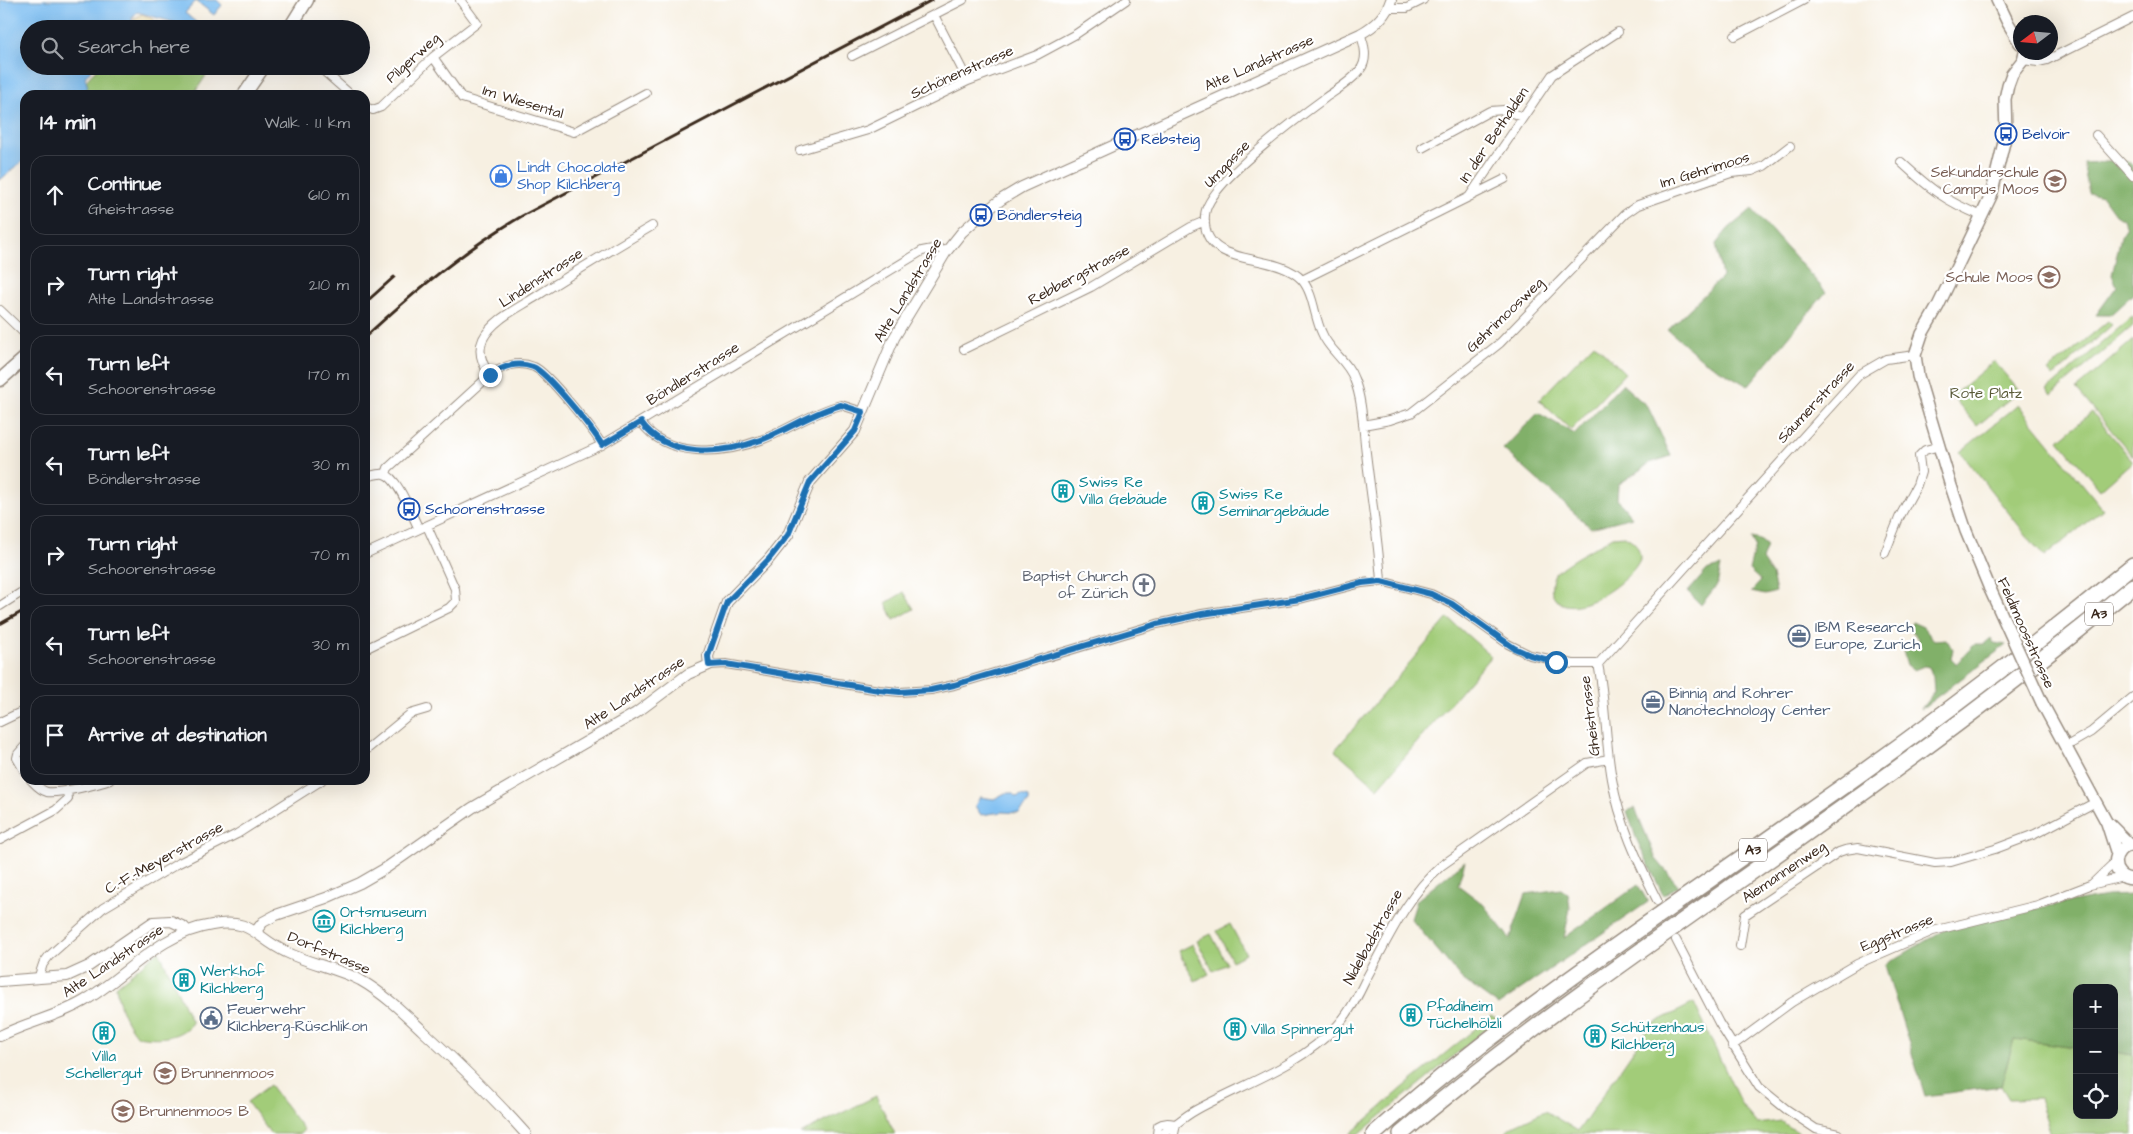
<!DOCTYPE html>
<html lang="en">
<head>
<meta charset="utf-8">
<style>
	body { margin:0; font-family:"Architects Daughter",sans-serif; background:#20242c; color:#f1f3f6 }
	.controls { position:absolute; right:15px; bottom:15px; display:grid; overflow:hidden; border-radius:10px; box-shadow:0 5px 20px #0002 }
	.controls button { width:45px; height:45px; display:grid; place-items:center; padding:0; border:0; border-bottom:1px solid #363941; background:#171b24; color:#f1f3f6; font:25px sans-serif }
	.compass { position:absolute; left:2013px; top:15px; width:45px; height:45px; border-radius:50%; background:#171b24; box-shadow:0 5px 20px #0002; rotate:254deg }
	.stop { position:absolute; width:15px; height:15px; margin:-11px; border:4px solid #1f6fb2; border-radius:50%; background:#fff }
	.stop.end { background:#1f6fb2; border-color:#fff; box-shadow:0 1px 5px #0008 }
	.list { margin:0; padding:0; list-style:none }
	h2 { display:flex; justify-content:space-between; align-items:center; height:65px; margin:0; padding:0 20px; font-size:21px }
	h2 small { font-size:16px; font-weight:400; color:#9ea1a6 }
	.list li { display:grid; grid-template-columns:32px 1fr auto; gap:15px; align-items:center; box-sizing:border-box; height:80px; margin:0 10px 10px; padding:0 10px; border:1px solid #363941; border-radius:15px }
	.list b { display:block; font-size:19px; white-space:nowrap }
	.list p { margin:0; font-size:16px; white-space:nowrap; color:#9ea1a6 }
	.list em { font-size:16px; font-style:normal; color:#9ea1a6 }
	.icon { flex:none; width:28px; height:28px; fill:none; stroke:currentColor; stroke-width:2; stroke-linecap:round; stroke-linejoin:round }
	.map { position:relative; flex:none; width:2133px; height:1134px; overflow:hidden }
	.search { position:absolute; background:#171b24; box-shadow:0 5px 20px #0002; left:20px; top:20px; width:350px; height:55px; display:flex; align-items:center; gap:12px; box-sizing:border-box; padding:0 18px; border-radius:28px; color:#9ea1a6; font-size:19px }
	.panel { position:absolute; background:#171b24; box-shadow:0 5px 20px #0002; left:20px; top:90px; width:350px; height:695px; border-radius:15px }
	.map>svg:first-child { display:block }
</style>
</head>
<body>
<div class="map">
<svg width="2133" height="1134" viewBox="0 0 2133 1134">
	<rect width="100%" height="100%" fill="#fff"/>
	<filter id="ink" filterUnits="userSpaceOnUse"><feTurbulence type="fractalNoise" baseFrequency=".02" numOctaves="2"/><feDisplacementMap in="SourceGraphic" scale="10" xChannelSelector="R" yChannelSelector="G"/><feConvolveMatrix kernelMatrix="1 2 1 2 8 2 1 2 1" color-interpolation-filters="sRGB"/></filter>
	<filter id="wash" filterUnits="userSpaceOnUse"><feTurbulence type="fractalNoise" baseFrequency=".0096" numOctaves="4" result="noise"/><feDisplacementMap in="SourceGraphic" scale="20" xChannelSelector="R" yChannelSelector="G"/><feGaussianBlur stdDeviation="1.12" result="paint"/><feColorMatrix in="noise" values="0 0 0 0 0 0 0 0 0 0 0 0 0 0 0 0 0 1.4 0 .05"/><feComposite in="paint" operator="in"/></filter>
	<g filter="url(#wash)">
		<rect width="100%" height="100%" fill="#f7f0e2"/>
		<path fill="#a2cc79" stroke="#6e7b4c" d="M99,66H195L207,74L193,95H74Z
			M2133,316V326L2052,395L2047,390Z
			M2108,321L2112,325L2053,377L2048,371Z
			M2133,340V456L2076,389Z
			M1594,343L1625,373L1571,430L1539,400Z
			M1994,361L2019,391L1977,426L1952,396Z
			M2018,405L2103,509L2044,557L1960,452Z
			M2092,412L2133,461L2100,490L2059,440Z
			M1624,536C1635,541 1640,547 1640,559C1632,581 1565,629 1552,592C1551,587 1552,579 1555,574C1562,564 1601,544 1613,537Z
			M904,592L914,609L894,620L886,603Z
			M1448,618L1491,656L1378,788L1335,750Z
			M1230,924L1246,954L1232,961L1217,931Z
			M1211,934L1227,964L1213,971L1197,941Z
			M1193,944L1209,974L1195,981L1179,951Z
			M159,951L192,1023C178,1040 156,1039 137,1036C124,1020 119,1007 116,986Z
			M1694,1003L1742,1106L1757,1124L1780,1121L1801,1134H1503L1515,1125L1545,1111L1578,1131L1651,1025Z
			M1491,1016L1497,1020L1359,1134H1350L1405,1086Z
			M2014,1039L2077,1047V1115H2114V1052L2133,1055V1134H2051L2039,1098L2009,1099L2001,1086Z
			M270,1085L304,1130L300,1134H271L247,1102Z
			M876,1096L895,1134H800Z"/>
		<path fill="#81b069" stroke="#5e6d44" d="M2128,161L2133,166V233L2131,235L2133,242V294L2110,315H2096L2117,286L2112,275L2121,236L2126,228L2123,219L2115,214L2102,196L2089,193L2083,163Z
			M1752,209L1826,292L1748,386L1703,360L1668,330L1722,277L1716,244L1728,229Z
			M1622,384L1648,407L1671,456L1650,463L1618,485L1617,499L1632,517L1591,528L1503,449L1538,413L1575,434Z
			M1751,538L1760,540L1767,546L1762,560L1772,575L1776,592L1765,595L1751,592L1761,581L1749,570L1755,546Z
			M1721,566L1717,585L1701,605L1688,592L1707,570Z
			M1912,622L1923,627L1934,640L1946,639L1953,649L1951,659L1956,664L1975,644H1984L1991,638L1994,643L2006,645L1921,709L1934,692L1933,677L1929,667L1924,666L1914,670L1907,665L1903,651L1917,645L1918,638L1909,630Z
			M1635,808L1656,859L1679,886L1663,895L1636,838L1627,811Z
			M1465,861L1458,885L1483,904L1510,939L1526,894L1561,889L1568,894L1570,908L1564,938L1638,885L1648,902L1498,1005L1462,979L1411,919L1417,900Z
			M2133,895V1055L2114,1052V988H2077V1047L2014,1039L2001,1086L1925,1096L1885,965L1957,922L2107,896Z"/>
		<path fill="#eeda9e" stroke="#94825e" d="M142,14L152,18L157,23L170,25L168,29H154L146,24L140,29H129L135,23L134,19Z"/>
		<path fill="#7cbdf1" stroke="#5c7488" d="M0,0H217L222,5L214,15L196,1L185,13L204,29H172L176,23L137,12L132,18L133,24L128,29H29V66H94L85,77L88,87L80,95H25V159L0,180Z
			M1005,793H1012L1016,797L1022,795L1029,797V802L1019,813L1002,812L981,815L975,806L980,797L994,799Z"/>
	</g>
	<g filter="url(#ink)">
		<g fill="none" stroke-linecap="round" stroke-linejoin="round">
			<path stroke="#d1c8bb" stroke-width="8" stroke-dasharray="8 4" stroke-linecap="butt" d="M1657,900L1672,931"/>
			<g stroke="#998d80" stroke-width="10">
				<path id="minor" d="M1389,8H1407L1423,0
					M934,15L968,81
					M1360,34C1365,45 1368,60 1360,70C1352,81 1336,90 1325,98C1299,117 1207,184 1205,215C1200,271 1276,250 1302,280C1314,294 1314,317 1322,333C1329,351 1348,361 1354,379C1363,401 1363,430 1366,453C1371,496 1378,538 1381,581
					M1735,36L1804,0
					M852,56L963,0
					M433,57L462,98L574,132L646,93
					M2023,60L2038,62L2047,60L2133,17
					M318,66L351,95
					M365,107L373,110L381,107L433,57L477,23L460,0
					M2096,135L2133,176
					M1422,148L1490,111L1504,110L1523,117
					M800,150L868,130L968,81L1037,55L1076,34L1126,0
					M1901,162C1929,188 1945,201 1982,216
					M1469,197L1505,179
					M1302,280L1469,197L1552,75L1618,32
					M0,310L25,334
					M964,349L1091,287L1191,227L1205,221
					M490,375C482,364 477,352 483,339C493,319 519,308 537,296C574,272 613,249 652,226
					M641,422C667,459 723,454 761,440C788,430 813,412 841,405L863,412
					M1363,425L1390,420L1411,413L1500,343L1625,214L1638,205L1731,173L1752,171L1764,166L1790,146
					M386,474L388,468L490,375C504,366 517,360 534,367C547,372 594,431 602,445
					M365,477C371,476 378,473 384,474C398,477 412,516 419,529
					M1885,553L1899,518L1917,485L1921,472L1919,456L1925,450L1940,446
					M365,554L602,445L922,251L938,248L946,252
					M0,606L25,590
					M365,649L449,608L456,601L455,589L427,526
					M1598,664L1860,374L1886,359L1915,355
					M1598,664C1606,702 1605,741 1612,779C1619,822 1638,862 1657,900
					M709,665L726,664L879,690L900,692L931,690L954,685L1157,624L1202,614L1300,599L1362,583L1381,581L1431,594L1452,604L1508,644L1530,655L1573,664H1598
					M0,722L25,710
					M25,746L18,754L17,758L25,772
					M2065,747L2091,732L2133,697
					M365,751L410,714L427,709
					M31,780C36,785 40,790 47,792C58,794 99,784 110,780
					M0,840L56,810L68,799L67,790
					M2092,884L2115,862
					M1676,940L1719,1023L1759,1087L1786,1109L1816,1129L1838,1134
					M1740,946L1745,915L1839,852L1845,850L1858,848L1935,863L1951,862L1995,849L2035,834L2096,802
					M38,979L43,964L49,956L103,908L177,864L237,834L322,780
					M1732,1046L1792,1002L1857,964L1933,931L2038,905L2090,885L2123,877
					M1165,1132C1175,1125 1185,1116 1196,1110C1243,1084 1298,1067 1336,1027C1349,1014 1358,996 1366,979C1388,939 1406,897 1441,866L1587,763L1609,759
					M1157,1134L1158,1126C1164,1122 1169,1123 1176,1124L1174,1134"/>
			</g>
			<g stroke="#998d80" stroke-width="12">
				<path id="tertiary" d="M256,931L263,922L276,915L326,898L360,883L386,868L472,808L636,713L688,674L709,665L708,656L727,602L769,559L788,535L810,482L855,431L894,338L946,252L962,232L981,215L1002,199L1022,187L1360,34C1375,26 1386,16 1391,0
					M0,981L67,976L89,966L153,922L171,921L184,927L187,931
					M0,1036C27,1022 57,1017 84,1001C127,976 159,933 212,925C253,918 254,937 286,952C310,964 337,968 360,980C383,993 403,1012 422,1030C458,1063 493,1097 526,1134"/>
			</g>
			<g stroke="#998d80" stroke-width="14">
				<path id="secondary" d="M1997,0L2008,23L2020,43
					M1990,589L1966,531L1950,483L1918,376L1915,355L1922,334L1938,306L1991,196L2006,134L2005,99L2008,85L2012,74L2023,60L2025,52
					M2042,703L2107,823L2117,854
					M2109,824L2130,845
					M2133,845C2110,846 2109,879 2133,879"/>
			</g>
			<g stroke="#998d80" stroke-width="15">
				<path id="primary" d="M289,29L307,0
					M244,95L264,66
					M0,380L25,358"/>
			</g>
			<g stroke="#998d80" stroke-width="18">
				<path id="motorway" d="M1374,1134C1507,1016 1657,918 1802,815C1916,736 2026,653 2133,565
					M1401,1134C1533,1022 1677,926 1818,825C1926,749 2031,670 2133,586"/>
			</g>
			<use href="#minor" stroke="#fff" stroke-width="8"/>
			<use href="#tertiary" stroke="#fff" stroke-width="10"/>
			<use href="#secondary" stroke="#fff" stroke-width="11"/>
			<use href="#primary" stroke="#fff" stroke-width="12"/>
			<use href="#motorway" stroke="#fff" stroke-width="15"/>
			<path stroke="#3b2a1e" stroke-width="3" d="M365,303L394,277
				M365,337C414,292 464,250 522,216L932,0
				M0,624L25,610"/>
			<g stroke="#998d80" stroke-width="14" stroke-linecap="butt">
				<path id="secondary-bridge" d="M1990,589L2042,703"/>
			</g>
			<use href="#secondary-bridge" stroke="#fff" stroke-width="11"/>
		</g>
	</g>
	<g fill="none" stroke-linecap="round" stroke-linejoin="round" filter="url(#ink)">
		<path stroke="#1f6fb2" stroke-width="6" d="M490,375C504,366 517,361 533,367C547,372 594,431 602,445L641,422C667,459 723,454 761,440C788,430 813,412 841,405L863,412L855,431L810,482L788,535L769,559L727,602L708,656L709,665L726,664L879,690L900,692L931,690L954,685L1157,624L1202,614L1300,599L1362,583L1381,581L1431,594L1452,604L1514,648L1530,655L1556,662"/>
	</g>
	<defs>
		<g id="bus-ring" transform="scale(1.125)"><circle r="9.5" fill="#fff" stroke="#1a4fb4" stroke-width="1.5"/><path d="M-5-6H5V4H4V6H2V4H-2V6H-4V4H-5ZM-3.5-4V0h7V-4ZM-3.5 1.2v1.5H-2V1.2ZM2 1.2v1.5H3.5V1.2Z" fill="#1a4fb4"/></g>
		<g id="shop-ring" transform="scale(1.125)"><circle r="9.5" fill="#fff" stroke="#3f7fe0" stroke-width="1.5"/><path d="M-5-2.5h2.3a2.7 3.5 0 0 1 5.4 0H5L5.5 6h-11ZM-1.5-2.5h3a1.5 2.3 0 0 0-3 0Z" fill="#3f7fe0"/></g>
		<g id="school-ring" transform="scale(1.125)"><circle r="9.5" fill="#fff" stroke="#8d6e63" stroke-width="1.5"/><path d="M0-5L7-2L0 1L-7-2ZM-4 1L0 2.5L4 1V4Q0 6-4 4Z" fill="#8d6e63"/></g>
		<g id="building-ring" transform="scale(1.125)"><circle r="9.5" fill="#fff" stroke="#0f9aa8" stroke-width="1.5"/><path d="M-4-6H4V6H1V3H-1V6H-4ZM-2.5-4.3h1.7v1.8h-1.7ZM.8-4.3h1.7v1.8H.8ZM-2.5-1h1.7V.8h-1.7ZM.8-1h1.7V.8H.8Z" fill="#0f9aa8"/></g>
		<g id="church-ring" transform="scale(1.125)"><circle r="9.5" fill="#fff" stroke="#6b7280" stroke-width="1.5"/><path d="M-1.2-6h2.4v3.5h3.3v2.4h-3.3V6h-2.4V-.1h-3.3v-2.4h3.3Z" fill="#6b7280"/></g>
		<g id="office-ring" transform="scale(1.125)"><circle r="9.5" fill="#fff" stroke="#5c6f8a" stroke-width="1.5"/><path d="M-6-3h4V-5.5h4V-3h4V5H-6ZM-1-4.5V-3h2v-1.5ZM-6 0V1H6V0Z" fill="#5c6f8a"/></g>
		<g id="museum-ring" transform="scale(1.125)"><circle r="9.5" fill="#fff" stroke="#0f9aa8" stroke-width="1.5"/><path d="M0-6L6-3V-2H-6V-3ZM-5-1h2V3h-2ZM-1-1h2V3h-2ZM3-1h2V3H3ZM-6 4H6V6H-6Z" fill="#0f9aa8"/></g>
		<g id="civic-ring" transform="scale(1.125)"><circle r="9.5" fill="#fff" stroke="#5c6f8a" stroke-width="1.5"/><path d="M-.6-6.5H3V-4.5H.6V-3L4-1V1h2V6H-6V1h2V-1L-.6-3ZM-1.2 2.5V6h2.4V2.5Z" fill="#5c6f8a"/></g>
	</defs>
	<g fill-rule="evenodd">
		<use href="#bus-ring" x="2006" y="134"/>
		<use href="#bus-ring" x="1125" y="139"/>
		<use href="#shop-ring" x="501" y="176"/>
		<use href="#school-ring" x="2055" y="181"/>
		<use href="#bus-ring" x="981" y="215"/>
		<use href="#school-ring" x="2049" y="277"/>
		<use href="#building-ring" x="1063" y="491"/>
		<use href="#building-ring" x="1203" y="503"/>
		<use href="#bus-ring" x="409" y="509"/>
		<use href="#church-ring" x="1144" y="585"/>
		<use href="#office-ring" x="1799" y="636"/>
		<use href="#office-ring" x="1653" y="702"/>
		<use href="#museum-ring" x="324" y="921"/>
		<use href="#building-ring" x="184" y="980"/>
		<use href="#building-ring" x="1411" y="1015"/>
		<use href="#civic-ring" x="211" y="1018"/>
		<use href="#building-ring" x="1235" y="1029"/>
		<use href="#building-ring" x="104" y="1033"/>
		<use href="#building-ring" x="1595" y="1036"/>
		<use href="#school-ring" x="165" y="1073"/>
		<use href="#school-ring" x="123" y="1111"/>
	</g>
	<g text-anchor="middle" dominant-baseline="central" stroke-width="4.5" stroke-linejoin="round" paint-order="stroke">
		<g fill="#fff" stroke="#766a62" stroke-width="1">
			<rect x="2085" y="602.5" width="28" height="23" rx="4"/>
			<rect x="1739" y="838.5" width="28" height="23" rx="4"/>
		</g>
		<g font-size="14" font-weight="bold" fill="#3b2a1e">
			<text x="2099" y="614">A3</text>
			<text x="1753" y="850">A3</text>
		</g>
		<g font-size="15" fill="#3b2a1e" stroke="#fff">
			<text transform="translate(413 58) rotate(-42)">Pilgerweg</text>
			<text transform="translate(1259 63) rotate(-24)">Alte Landstrasse</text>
			<text transform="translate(962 72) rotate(-24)">Schönenstrasse</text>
			<text transform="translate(523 102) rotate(17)">Im Wiesental</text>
			<text transform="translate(1494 135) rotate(-56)">In der Bethalden</text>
			<text transform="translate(1227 164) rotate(-46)">Umgasse</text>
			<text transform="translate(1705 170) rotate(-17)">Im Gehrimoos</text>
			<text transform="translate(1079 275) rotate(-28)">Rebbergstrasse</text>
			<text transform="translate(541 278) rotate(-33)">Lindenstrasse</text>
			<text transform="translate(908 290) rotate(-59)">Alte Landstrasse</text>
			<text transform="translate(1505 315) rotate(-44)">Gehrimoosweg</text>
			<text transform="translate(693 374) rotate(-32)">Böndlerstrasse</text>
			<text transform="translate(1816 402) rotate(-47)">Säumerstrasse</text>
			<text transform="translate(2026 633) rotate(66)">Feldimoosstrasse</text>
			<text transform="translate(634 693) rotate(-34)">Alte Landstrasse</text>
			<text transform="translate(1590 716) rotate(-97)">Gheistrasse</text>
			<text transform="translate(164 858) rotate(-29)">C.-F.-Meyerstrasse</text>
			<text transform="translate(1784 872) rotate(-34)">Alemannenweg</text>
			<text transform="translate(1897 933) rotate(-22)">Eggstrasse</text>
			<text transform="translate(1373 937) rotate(-61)">Nidelbadstrasse</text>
			<text transform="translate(329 953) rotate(23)">Dorfstrasse</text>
			<text transform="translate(113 961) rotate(-34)">Alte Landstrasse</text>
		</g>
		<g font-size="15" fill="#164399" stroke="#fff" text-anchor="start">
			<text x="2022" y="134">Belvoir</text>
			<text x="1141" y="139">Rebsteig</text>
			<text x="997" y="215">Böndlersteig</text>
			<text x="425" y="509">Schoorenstrasse</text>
		</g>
		<g font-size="15" fill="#366cbe" stroke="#fff" text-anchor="start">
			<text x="517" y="167">Lindt Chocolate<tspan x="517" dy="17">Shop Kilchberg</tspan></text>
		</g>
		<g font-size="15" fill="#785e54" stroke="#fff" text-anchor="end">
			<text x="2039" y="172">Sekundarschule<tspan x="2039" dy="17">Campus Moos</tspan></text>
			<text x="2033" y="277">Schule Moos</text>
			<text x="181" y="1073" text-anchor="start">Brunnenmoos</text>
			<text x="139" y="1111" text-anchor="start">Brunnenmoos B</text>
		</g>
		<g font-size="15" fill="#5a5b39" stroke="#fff">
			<text x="1986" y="393">Rote Platz</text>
		</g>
		<g font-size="15" fill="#0d838f" stroke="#fff" text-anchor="start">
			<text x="1079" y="482">Swiss Re<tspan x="1079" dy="17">Villa Gebäude</tspan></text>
			<text x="1219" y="494">Swiss Re<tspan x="1219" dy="17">Seminargebäude</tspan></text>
			<text x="340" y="912">Ortsmuseum<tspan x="340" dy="17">Kilchberg</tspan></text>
			<text x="200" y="971">Werkhof<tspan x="200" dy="17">Kilchberg</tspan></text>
			<text x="1427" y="1006">Pfadiheim<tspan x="1427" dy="17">Tüchelhölzli</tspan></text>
			<text x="1611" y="1027">Schützenhaus<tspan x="1611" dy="17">Kilchberg</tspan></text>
			<text x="1251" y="1029">Villa Spinnergut</text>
			<text x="104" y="1056" text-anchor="middle">Villa<tspan x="104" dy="17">Schellergut</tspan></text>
		</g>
		<g font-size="15" fill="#5b616d" stroke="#fff" text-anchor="end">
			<text x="1128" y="576">Baptist Church<tspan x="1128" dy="17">of Zürich</tspan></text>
		</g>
		<g font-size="15" fill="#4e5e75" stroke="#fff" text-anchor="start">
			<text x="1815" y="627">IBM Research<tspan x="1815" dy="17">Europe, Zurich</tspan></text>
			<text x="1669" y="693">Binnig and Rohrer<tspan x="1669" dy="17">Nanotechnology Center</tspan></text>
			<text x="227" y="1009">Feuerwehr<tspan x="227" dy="17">Kilchberg-Rüschlikon</tspan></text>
		</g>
	</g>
</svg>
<div class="controls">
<button>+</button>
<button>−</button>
<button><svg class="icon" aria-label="locate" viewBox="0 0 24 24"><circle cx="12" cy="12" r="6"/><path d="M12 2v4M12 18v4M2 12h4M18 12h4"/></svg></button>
</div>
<svg class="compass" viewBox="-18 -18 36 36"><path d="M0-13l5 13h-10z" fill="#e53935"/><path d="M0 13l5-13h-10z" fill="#9ea1a6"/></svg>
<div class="stop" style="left:1556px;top:662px"></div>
<div class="stop end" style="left:490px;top:375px"></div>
<div class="search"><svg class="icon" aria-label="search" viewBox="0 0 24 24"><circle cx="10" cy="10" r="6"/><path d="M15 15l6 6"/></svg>Search here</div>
<section class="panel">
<h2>14 min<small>Walk · 1.1 km</small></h2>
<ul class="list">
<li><svg class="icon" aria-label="ahead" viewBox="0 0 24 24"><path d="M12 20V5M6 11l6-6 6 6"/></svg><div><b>Continue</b><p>Gheistrasse</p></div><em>610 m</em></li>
<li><svg class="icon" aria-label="right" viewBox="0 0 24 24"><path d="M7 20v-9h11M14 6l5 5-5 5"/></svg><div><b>Turn right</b><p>Alte Landstrasse</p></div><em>210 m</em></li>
<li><svg class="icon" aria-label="left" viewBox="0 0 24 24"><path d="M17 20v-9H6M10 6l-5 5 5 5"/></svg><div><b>Turn left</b><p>Schoorenstrasse</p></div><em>170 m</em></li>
<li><svg class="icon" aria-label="left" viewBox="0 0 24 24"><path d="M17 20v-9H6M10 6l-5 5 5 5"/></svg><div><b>Turn left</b><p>Böndlerstrasse</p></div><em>30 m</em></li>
<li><svg class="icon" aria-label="right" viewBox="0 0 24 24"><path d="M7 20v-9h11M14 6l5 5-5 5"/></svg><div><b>Turn right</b><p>Schoorenstrasse</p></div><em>70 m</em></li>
<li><svg class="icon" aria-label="left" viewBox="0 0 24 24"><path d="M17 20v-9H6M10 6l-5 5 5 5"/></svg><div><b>Turn left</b><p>Schoorenstrasse</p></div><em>30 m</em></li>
<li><svg class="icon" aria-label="arrive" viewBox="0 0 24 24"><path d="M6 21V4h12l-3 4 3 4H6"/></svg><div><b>Arrive at destination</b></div></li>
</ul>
</section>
</div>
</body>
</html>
